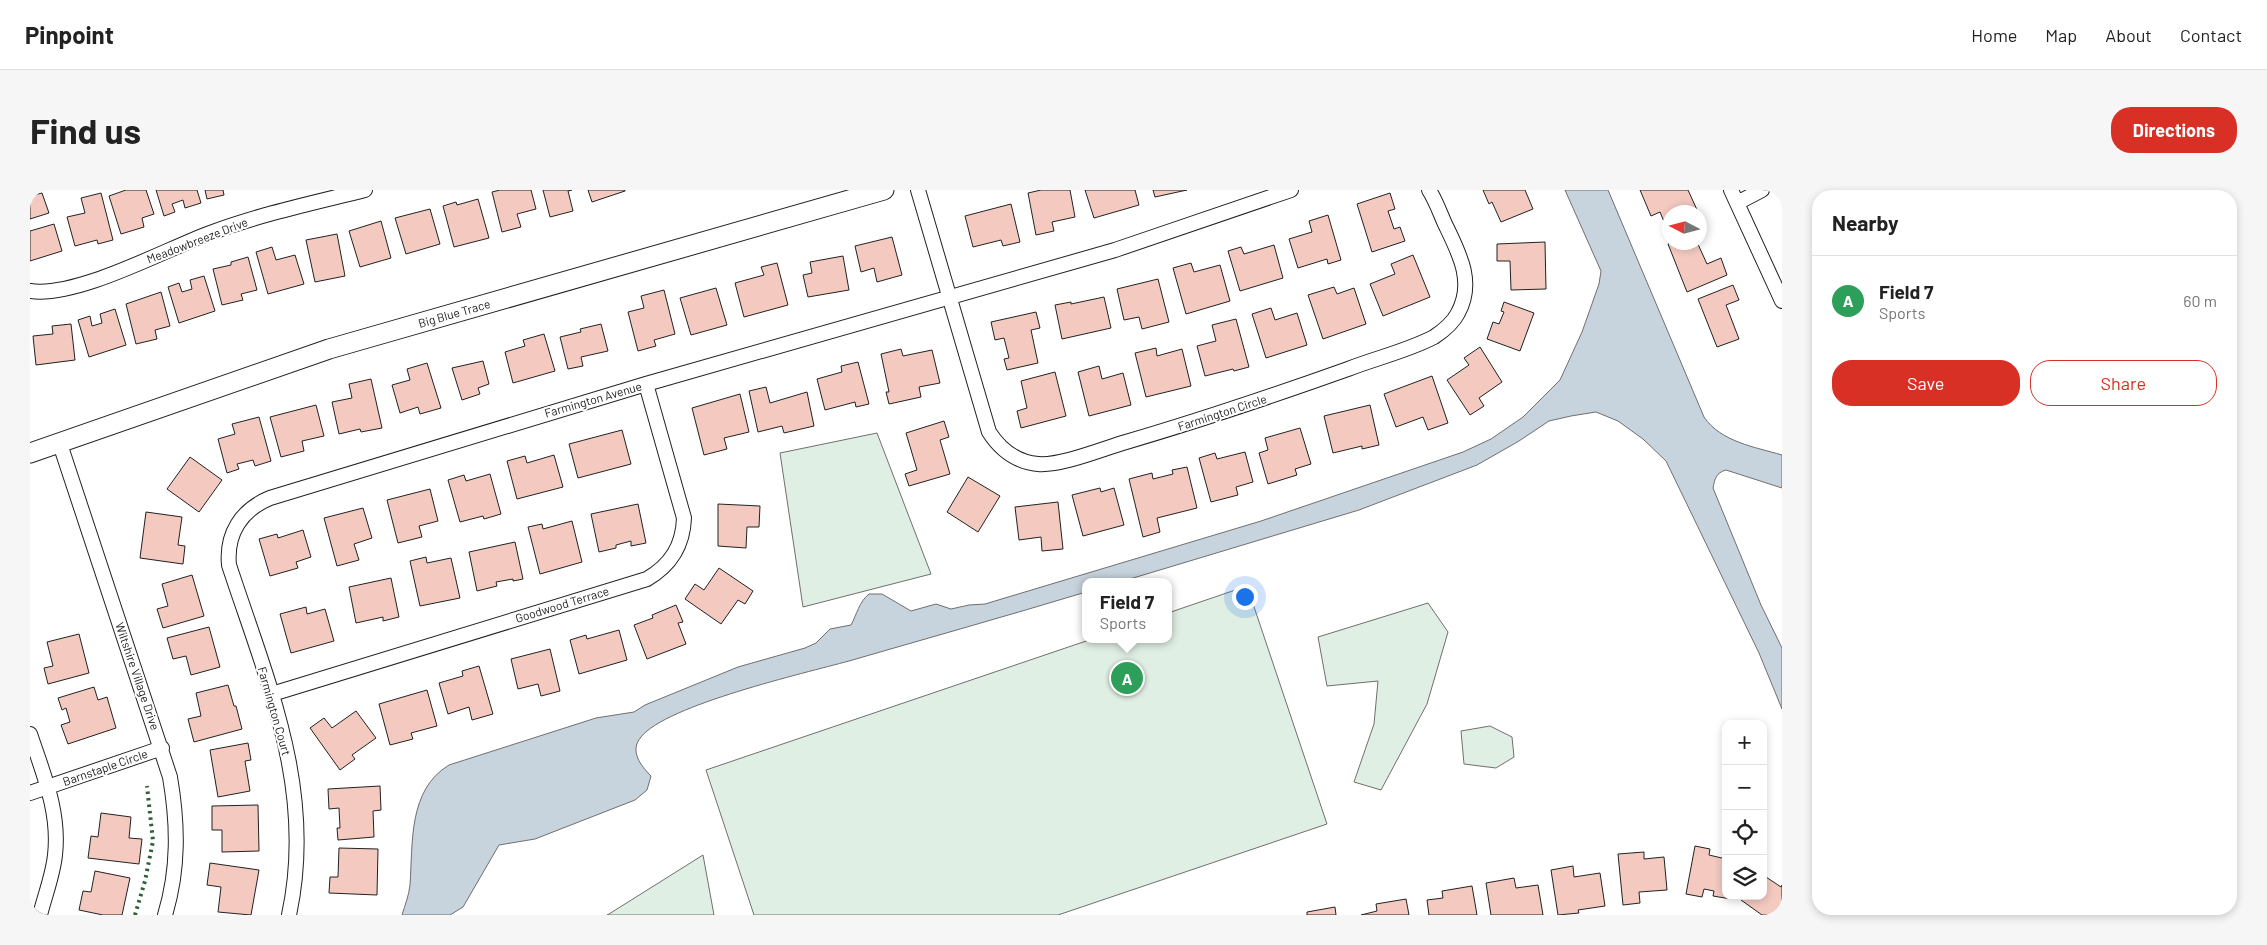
<!DOCTYPE html>
<html lang="en">
<head>
<meta charset="utf-8">
<style>
	body { margin:0; font-family:Barlow,sans-serif; background:#f6f6f6; color:#222 }
	.controls { position:absolute; right:15px; bottom:15px; display:grid; overflow:hidden; border-radius:10px; box-shadow:0 2px 8px #0003 }
	.controls button { width:45px; height:45px; display:grid; place-items:center; padding:0; border:0; border-bottom:1px solid #e0e0e0; background:#fff; color:#222; font:25px sans-serif }
	.compass { position:absolute; left:1632px; top:15px; width:45px; height:45px; border-radius:50%; background:#fff; box-shadow:0 2px 8px #0003; rotate:276deg }
	.you { position:absolute; left:1214px; top:406px; width:18px; height:18px; margin:-12px; border:4px solid #fff; border-radius:50%; background:#1a73e8; box-shadow:0 0 0 8px #1a73e833 }
	.badge { display:grid; place-items:center; width:32px; height:32px; border-radius:50%; background:#d93025; color:#fff; font-size:16px; font-weight:700 }
	.pin { position:absolute; translate:-50% -50%; border:2px solid #fff; box-shadow:0 1px 5px #0006 }
	.popup { position:absolute; left:1052px; top:388px; width:90px; height:65px; box-sizing:border-box; display:grid; place-content:center; border-radius:10px; background:#fff; filter:drop-shadow(0 1px 4px #0005); font-size:16px; white-space:nowrap; color:#767676 }
	.popup b { font-size:19px; color:#222 }
	.popup::after { content:''; position:absolute; left:50%; top:100%; margin-left:-10px; border:10px solid transparent; border-top-color:#fff }
	.list { margin:0; padding:0; list-style:none }
	h2 { display:flex; justify-content:space-between; align-items:center; height:65px; margin:0; padding:0 20px; font-size:21px }
	h2 small { font-size:16px; font-weight:400; color:#767676 }
	.list li { display:grid; grid-template-columns:32px 1fr auto; gap:15px; align-items:center; box-sizing:border-box; height:90px; padding:0 20px; border-top:1px solid #e0e0e0 }
	.list b { display:block; font-size:19px; white-space:nowrap }
	.list p { margin:0; font-size:16px; white-space:nowrap; color:#767676 }
	.list em { font-size:16px; font-style:normal; color:#767676 }
	.actions { display:flex; gap:10px; padding:15px 20px }
	.actions a { flex:1; padding:11px 0; border:1px solid #d93025; border-radius:20px; text-align:center; font-size:18px; color:#d93025 }
	.actions .main { background:#d93025; color:#fff }
	.icon { flex:none; width:28px; height:28px; fill:none; stroke:currentColor; stroke-width:2; stroke-linecap:round; stroke-linejoin:round }
	.map { position:relative; flex:none; width:1752px; height:725px; overflow:hidden; border-radius:20px }
	header { display:flex; align-items:center; gap:30px; box-sizing:border-box; height:70px; padding:0 25px; background:#fff; border-bottom:1px solid #e0e0e0 }
	header strong { font-size:24px }
	nav { display:flex; gap:28px; margin-inline-start:auto; font-size:18px }
	.intro { display:flex; align-items:center; justify-content:space-between; box-sizing:border-box; height:120px; padding:0 30px }
	h1 { margin:0; font-size:35px }
	.button { padding:12px 22px; border-radius:20px; background:#d93025; color:#fff; font-size:18px; font-weight:700 }
	main { display:flex; gap:30px; padding:0 30px }
	aside { flex:1; background:#fff; border-radius:20px; box-shadow:0 2px 8px #0003 }
	.map>svg:first-child { display:block }
</style>
</head>
<body>
<header>
<strong>Pinpoint</strong>
<nav><a>Home</a><a>Map</a><a>About</a><a>Contact</a></nav>
</header>
<div class="intro"><h1>Find us</h1><a class="button">Directions</a></div>
<main>
<div class="map">
<svg width="1752" height="725" viewBox="0 0 1752 725">
	<rect width="100%" height="100%" fill="#fff"/>
	<path fill="#e0efe3" stroke="#6f6f6f" d="M847,243L901,384L773,417L750,263Z
		M1217,396L1297,634L1028,725H724L676,580L1062,449H1138V423Z
		M1398,413L1418,442L1397,514L1351,600L1324,592L1344,534L1348,491L1297,496L1288,447Z
		M1460,536L1482,547L1484,567L1466,578L1434,574L1431,541Z
		M673,665L684,725H577L579,724Z"/>
	<path fill="#c7d3dd" stroke="#6f6f6f" d="M1535,0H1578L1674,227C1691,252 1725,257 1752,265V298L1696,280C1686,283 1685,288 1683,298L1731,415L1752,458V519L1729,463L1636,271L1613,249L1588,231L1566,222L1541,226L1519,231L1489,251L1447,275L1329,320L1090,392H1056V402C977,426 898,448 819,471C775,483 636,515 611,547C599,561 611,576 621,586L617,600L605,610L505,649L469,655L433,717L420,725H372C375,715 379,705 380,695C383,652 378,600 419,575L566,528L604,522L615,515L708,477L775,458L786,453L800,439L821,435C827,424 829,412 839,404H852L881,421L906,414L921,419L939,415L955,414L1231,331L1433,262L1461,249L1493,227L1530,190L1552,142L1569,94L1571,81Z"/>
	<path fill="#f3c9c0" stroke="#222" d="M96,0H116L124,24L112,28L114,37L91,44L79,6Z
		M126,0H167L171,13L155,18L153,10L142,14L145,22L134,26Z
		M175,0H193L194,5L177,9Z
		M470,0H501L506,19L487,24L491,37L472,42L462,2Z
		M513,0H542L538,1L543,21L520,27Z
		M558,0H595V1L562,12Z
		M1011,0H1040L1045,27L1022,32L1024,41L1006,45L998,3Z
		M1055,0H1105L1109,15L1064,28Z
		M1123,0H1157L1125,7Z
		M1453,0H1495L1503,19L1471,32L1462,12L1459,14Z
		M1610,0H1658L1668,22H1640V38L1637,39L1630,22L1621,26Z
		M12,3L19,23L0,29V6Z
		M71,3L83,50L68,54L67,50L45,56L37,27L55,23L51,8Z
		M1360,3L1365,19L1358,21L1364,39L1370,37L1375,51L1342,62L1327,14Z
		M448,9L459,48L424,57L413,16L426,12L427,15Z
		M981,14L990,52L973,56L971,50L943,57L935,26Z
		M400,19L410,54L376,64L365,28Z
		M1298,25L1311,70L1298,74L1297,69L1268,78L1259,49L1282,42L1279,31Z
		M351,31L361,68L330,77L319,41Z
		M24,34L32,61L0,71V41Z
		M307,44L315,86L285,92L276,50Z
		M862,47L872,85L847,92L844,78L831,82L825,56Z
		M1515,52L1516,99L1481,100L1480,71H1467V54Z
		M1642,52H1667L1677,74L1691,68L1697,85L1657,102L1638,54Z
		M1244,55L1253,88L1210,101L1198,61L1211,57L1214,64Z
		M242,57L246,70L265,65L274,94L238,104L226,62Z
		M1383,65L1400,107L1353,126L1340,94L1365,84L1361,74Z
		M813,66L819,100L778,107L773,85L782,83L780,72Z
		M218,67L227,100L211,104L213,110L192,115L183,79L201,75V72Z
		M747,73L758,115L714,127L705,93L734,85L731,77Z
		M1161,73L1164,82L1190,75L1200,111L1156,124L1143,78Z
		M174,86L185,121L149,133L138,97L149,93L152,102L162,99L160,90Z
		M1128,89L1139,132L1112,139L1109,127L1094,130L1087,99Z
		M1703,95L1709,110L1696,115L1709,149L1687,157L1668,109Z
		M1304,97L1307,104L1324,98L1336,134L1293,149L1278,105Z
		M686,98L697,135L661,145L650,108Z
		M634,100L645,144L624,150L626,156L608,161L598,122L614,118L611,106Z
		M131,102L140,136L125,140L127,149L106,154L96,114Z
		M1074,107L1081,138L1032,149L1025,115L1041,112V114Z
		M1474,112L1504,123L1490,161L1457,149L1463,132L1469,134L1474,122L1471,121Z
		M1241,118L1245,130L1267,123L1277,155L1236,168L1222,124Z
		M85,119L96,155L59,167L48,130L60,126L62,136L72,133L70,124Z
		M1006,122L1010,138L1001,140L1008,173L977,180L974,169L979,168L974,148L965,150L961,132Z
		M1206,129L1219,177L1204,181L1203,179L1175,186L1167,156L1186,151L1182,135Z
		M41,134L45,170L6,175L3,146L23,144L22,136Z
		M571,134L578,161L551,167L553,176L538,179L530,147L551,142L550,139Z
		M514,144L525,181L483,193L475,162L495,156L493,150Z
		M1450,157L1472,192L1449,208L1454,216L1440,225L1417,190L1439,175L1434,168Z
		M1126,158L1127,166L1152,159L1161,196L1116,207L1105,163Z
		M871,159L873,166L902,160L910,193L889,197L891,207L859,214L856,202H859L851,164Z
		M453,171L459,194L448,198L450,204L432,210L422,178Z
		M828,172L839,214L826,217L825,212L795,220L787,189L812,182L811,176Z
		M397,173L411,218L390,224L388,217L370,223L362,195L380,190L377,179Z
		M1069,176L1072,189L1093,183L1101,215L1059,226L1048,182Z
		M1025,182L1036,226L991,238L987,221L997,218L991,191Z
		M1402,186L1418,233L1398,240L1393,227L1366,237L1354,204Z
		M341,189L352,238L331,242L330,239L309,244L302,212L322,208L319,194Z
		M736,197L740,213L777,202L784,236L754,243L752,236L728,242L719,201Z
		M710,204L719,242L694,248L697,259L674,265L662,218Z
		M286,215L294,246L272,251L274,261L251,267L240,227Z
		M1340,215L1349,255L1332,259V256L1303,263L1294,226Z
		M229,227L241,271L225,276L223,270L207,274L209,279L197,283L188,249L205,244L202,234Z
		M914,231L919,247L910,250L920,284L879,296L875,284L887,280L876,243Z
		M1270,238L1281,274L1265,279L1267,285L1238,294L1229,263L1238,260L1235,248Z
		M592,240L601,274L548,288L539,254Z
		M1215,262L1223,292L1206,297L1208,305L1181,312L1169,268L1185,263L1187,269Z
		M524,265L533,297L487,309L477,271L495,266L497,273Z
		M160,267L192,290L169,322L137,299Z
		M1157,277L1167,318L1127,328L1130,342L1113,347L1099,289L1122,283L1123,289L1143,284L1142,280Z
		M460,284L471,324L454,329L453,326L430,332L418,290L434,285L436,291Z
		M938,287L970,306L948,342L917,322Z
		M1070,298L1071,302L1084,298L1094,335L1053,346L1042,305Z
		M400,299L408,331L389,336L392,347L368,353L357,310Z
		M1028,312L1033,359L1012,361L1011,347L989,350L985,317Z
		M608,314L616,353L601,356V351L586,355V358L569,362L561,324Z
		M688,314L730,316L729,337H717L716,358L688,356Z
		M333,318L342,348L324,354L329,370L307,376L294,328Z
		M116,322L152,327L148,355L155,356L153,374L110,368Z
		M542,331L552,372L510,384L498,337L512,334L513,339Z
		M273,340L281,367L266,372L268,378L240,386L229,349L247,344L248,348Z
		M485,352L493,389L483,391V389L466,392L467,396L447,401L439,362Z
		M396,367L397,373L421,368L430,408L390,416L380,371Z
		M689,378L723,401L715,414L708,410L691,434L655,409L665,394L674,400Z
		M162,385L174,426L133,438L127,419L138,416L132,394Z
		M361,388L369,427L353,431V427L326,433L319,397Z
		M646,415L653,432L648,433L656,454L617,469L604,435L623,428L622,425Z
		M276,417L277,424L295,419L304,451L261,463L250,424Z
		M179,437L190,477L161,485L156,466L143,469L137,448Z
		M589,440L597,470L549,484L540,450L556,445L557,449Z
		M49,444L59,483L18,494L14,478L23,476L17,452Z
		M520,459L530,501L511,506L508,494L488,499L481,469Z
		M449,476L463,524L442,530L439,517L418,524L409,493L433,486L432,481Z
		M198,495L204,516H206L212,539L164,552L158,529L171,526L166,503Z
		M64,497L68,510L77,507L86,538L38,554L31,535L40,532L36,518L32,520L28,508Z
		M397,500L407,536L381,543L383,549L360,555L349,514Z
		M326,521L346,548L322,565L325,569L310,580L280,538L294,528L302,538Z
		M218,553L221,570L215,571L220,601L188,607L180,560Z
		M350,596L351,620L343,621L344,647L308,650L307,638H310L309,618L299,619L298,599Z
		M228,615L229,661L192,662V640H182V616Z
		M71,623L101,627L99,648L112,649L109,674L58,668L61,646L68,647Z
		M1665,656L1680,659L1679,665L1696,669V706H1702L1701,709L1683,706L1684,701L1674,699L1672,707L1656,704Z
		M309,658L348,659L347,705L299,703L300,687H308Z
		M1614,662V669L1634,667L1637,700L1609,702L1610,713L1593,715L1588,664Z
		M180,673L229,680L221,725L188,722L191,697L177,695Z
		M1543,676L1544,687L1570,683L1575,716L1548,720L1549,723L1528,725L1521,680Z
		M65,681L100,688L92,725H73L49,720L53,701L61,702Z
		M1733,685L1751,697L1752,695V725H1732L1711,710L1714,706H1733Z
		M1484,688L1486,698L1508,695L1513,725H1461L1456,693Z
		M1442,696L1447,725H1399L1397,710L1413,708L1412,701Z
		M1376,709L1379,725H1331L1347,721L1346,714Z
		M1305,717L1306,725H1277V722Z"/>
	<g fill="none" stroke-linecap="round" stroke-linejoin="round">
		<g stroke="#222" stroke-width="16">
			<path id="street" d="M888,0L959,242C970,259 986,272 1008,274C1031,276 1072,259 1096,252C1171,230 1245,205 1318,179C1346,168 1377,161 1404,147C1413,141 1423,133 1428,123C1445,92 1429,63 1415,34C1410,23 1406,11 1399,0
				M1701,0L1752,111
				M1707,13L1732,0
				M0,101C47,108 134,60 180,43C231,24 283,13 335,0
				M30,254L140,587C148,634 149,679 135,725
				M242,504L617,389C641,375 653,356 654,328L616,194
				M0,544C13,583 30,622 25,665C23,685 15,705 10,725
				M0,603L132,558
				M259,725C286,600 237,491 199,375C196,344 211,320 240,308L616,194L1085,60L1261,0"/>
		</g>
		<g stroke="#222" stroke-width="21">
			<path id="secondary" d="M0,263L299,159L854,0"/>
		</g>
		<use href="#street" stroke="#fff" stroke-width="14"/>
		<use href="#secondary" stroke="#fff" stroke-width="19"/>
		<path stroke="#2f5e38" stroke-width="4" stroke-dasharray="2.5 4" stroke-linecap="butt" d="M105,725L115,691L123,651L117,596"/>
	</g>
	<g text-anchor="middle" dominant-baseline="central" stroke-width="4" stroke-linejoin="round" paint-order="stroke">
		<g font-size="12" fill="#222" stroke="#fff">
			<text transform="translate(167 50) rotate(-21)">Meadowbreeze Drive</text>
			<text transform="translate(424 123) rotate(-16)">Big Blue Trace</text>
			<text transform="translate(563 209) rotate(-16)">Farmington Avenue</text>
			<text transform="translate(1192 222) rotate(-18)">Farmington Circle</text>
			<text transform="translate(532 414) rotate(-17)">Goodwood Terrace</text>
			<text transform="translate(108 486) rotate(71)">Wiltshire Village Drive</text>
			<text transform="translate(245 521) rotate(74)">Farmington Court</text>
			<text transform="translate(75 577) rotate(-19)">Barnstaple Circle</text>
		</g>
	</g>
</svg>
<div class="controls">
<button>+</button>
<button>−</button>
<button><svg class="icon" aria-label="locate" viewBox="0 0 24 24"><circle cx="12" cy="12" r="6"/><path d="M12 2v4M12 18v4M2 12h4M18 12h4"/></svg></button>
<button><svg class="icon" aria-label="layers" viewBox="0 0 24 24"><path d="M12 4l9 5-9 5-9-5zM3 14l9 5 9-5"/></svg></button>
</div>
<svg class="compass" viewBox="-18 -18 36 36"><path d="M0-13l5 13h-10z" fill="#e53935"/><path d="M0 13l5-13h-10z" fill="#767676"/></svg>
<div class="you"></div>
<div class="pin badge" style="left:1097px;top:488px;background:#2e9e5b">A</div>
<div class="popup"><b>Field 7</b>Sports</div>
</div>
<aside>
<h2>Nearby<small></small></h2>
<ul class="list">
<li><span class="badge" style="background:#2e9e5b">A</span><div><b>Field 7</b><p>Sports</p></div><em>60 m</em></li>
</ul>
<div class="actions"><a class="main">Save</a><a>Share</a></div>
</aside>
</main>
</body>
</html>
